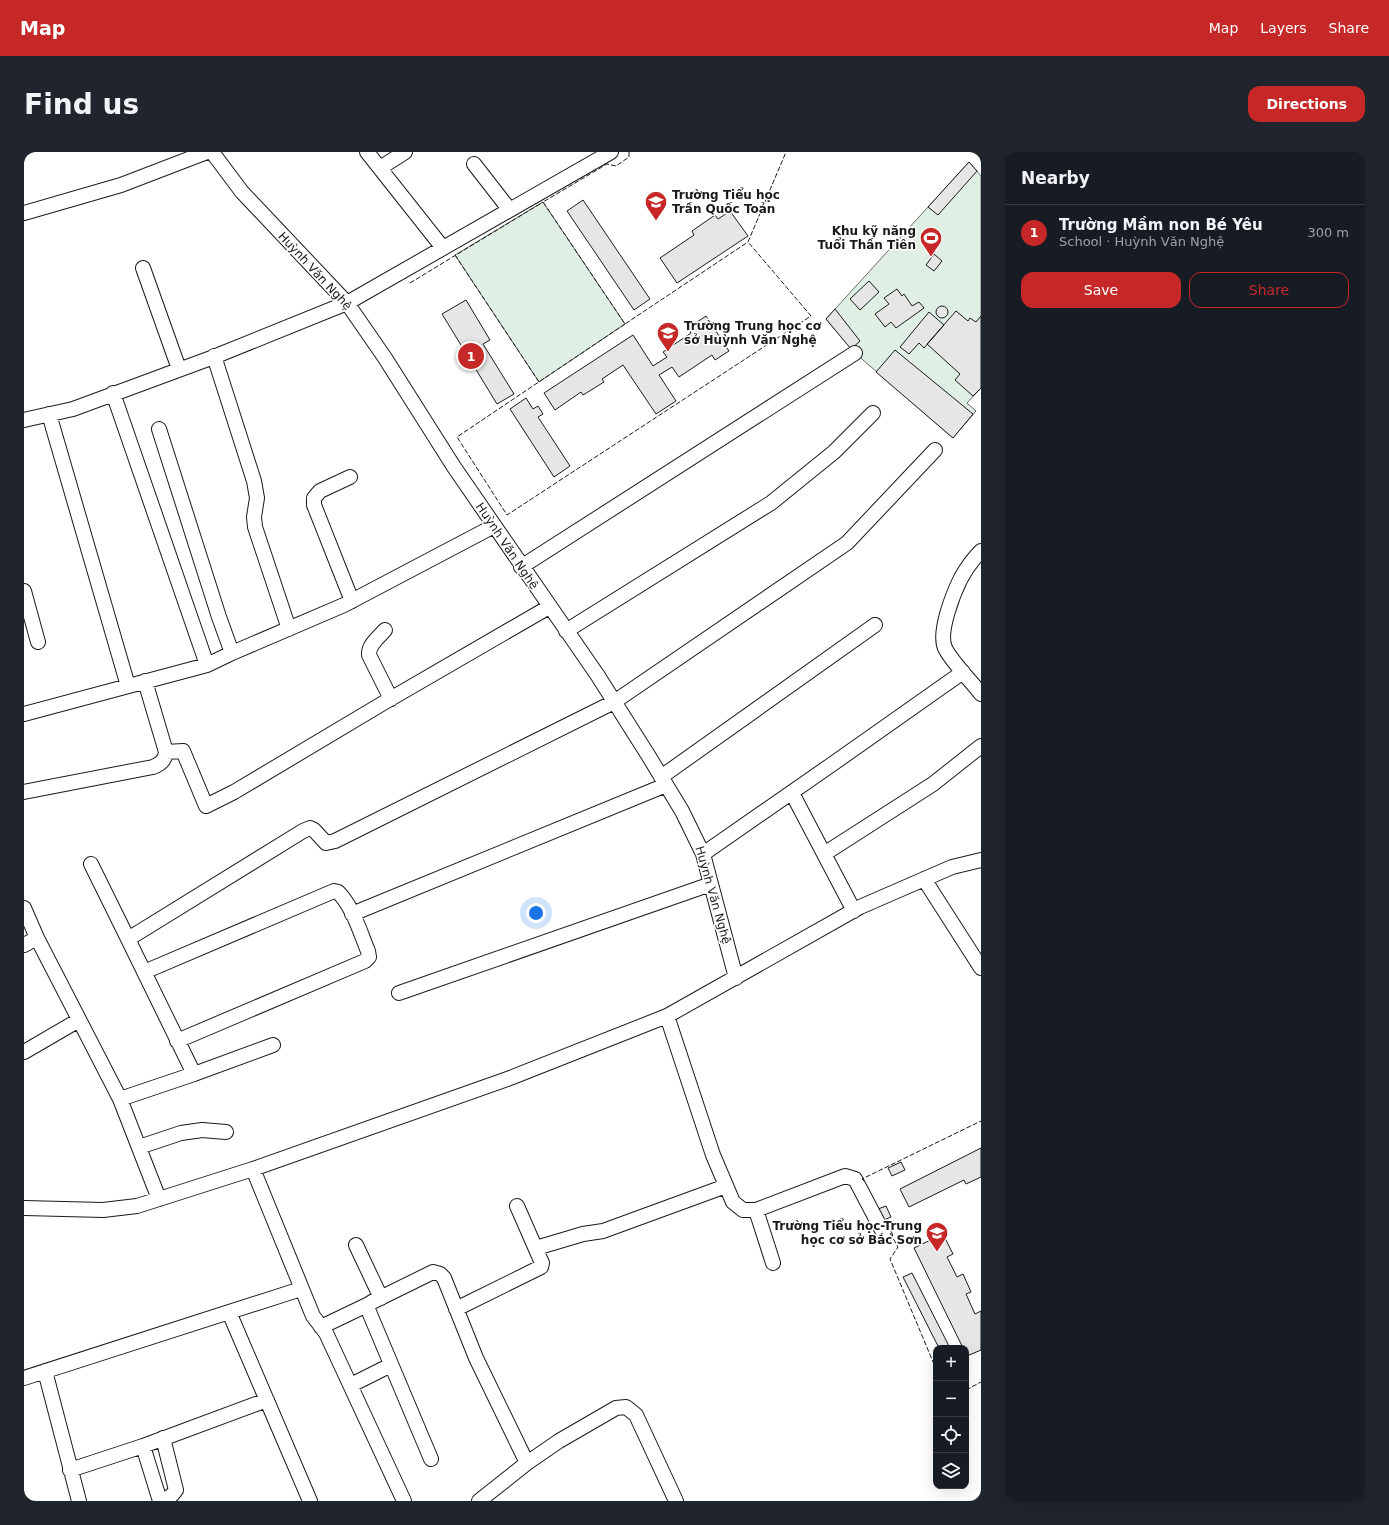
<!DOCTYPE html>
<html lang="en">
<head>
<meta charset="utf-8">
<style>
	body { margin:0; font-family:"DejaVu Sans",sans-serif; background:#20242c; color:#f1f3f6 }
	.controls { position:absolute; right:12px; bottom:12px; display:grid; overflow:hidden; border-radius:8px; box-shadow:0 4px 16px #0002 }
	.controls button { width:36px; height:36px; display:grid; place-items:center; padding:0; border:0; border-bottom:1px solid #363941; background:#171b24; color:#f1f3f6; font:20px sans-serif }
	.you { position:absolute; left:512px; top:761px; width:14px; height:14px; margin:-10px; border:3px solid #fff; border-radius:50%; background:#1a73e8; box-shadow:0 0 0 6px #1a73e833 }
	.badge { display:grid; place-items:center; width:26px; height:26px; border-radius:50%; background:#c62828; color:#fff; font-size:13px; font-weight:700 }
	.pin { position:absolute; translate:-50% -50%; border:2px solid #fff; box-shadow:0 1px 4px #0006 }
	.list { margin:0; padding:0; list-style:none }
	h2 { display:flex; justify-content:space-between; align-items:center; height:52px; margin:0; padding:0 16px; font-size:17px }
	h2 small { font-size:13px; font-weight:400; color:#9ea1a6 }
	.list li { display:grid; grid-template-columns:26px 1fr auto; gap:12px; align-items:center; box-sizing:border-box; height:56px; padding:0 16px; border-top:1px solid #363941 }
	.list b { display:block; font-size:15px; white-space:nowrap }
	.list p { margin:0; font-size:13px; white-space:nowrap; color:#9ea1a6 }
	.list em { font-size:13px; font-style:normal; color:#9ea1a6 }
	.actions { display:flex; gap:8px; padding:12px 16px }
	.actions a { flex:1; padding:9px 0; border:1px solid #c62828; border-radius:12px; text-align:center; font-size:14px; color:#c62828 }
	.actions .main { background:#c62828; color:#fff }
	.icon { flex:none; width:22px; height:22px; fill:none; stroke:currentColor; stroke-width:2; stroke-linecap:round; stroke-linejoin:round }
	.map { position:relative; flex:none; width:957px; height:1349px; overflow:hidden; border-radius:12px }
	header { display:flex; align-items:center; gap:24px; box-sizing:border-box; height:56px; padding:0 20px; background:#c62828; color:#fff }
	header strong { font-size:19px }
	nav { display:flex; gap:22px; margin-inline-start:auto; font-size:14px }
	.intro { display:flex; align-items:center; justify-content:space-between; box-sizing:border-box; height:96px; padding:0 24px }
	h1 { margin:0; font-size:28px }
	.button { padding:10px 18px; border-radius:12px; background:#c62828; color:#fff; font-size:14px; font-weight:700 }
	main { display:flex; gap:24px; padding:0 24px }
	aside { flex:1; background:#171b24; border-radius:12px; box-shadow:0 4px 16px #0002 }
	.map>svg:first-child { display:block }
</style>
</head>
<body>
<header>
<strong>Map</strong>
<nav><a>Map</a><a>Layers</a><a>Share</a></nav>
</header>
<div class="intro"><h1>Find us</h1><a class="button">Directions</a></div>
<main>
<div class="map">
<svg width="957" height="1349" viewBox="0 0 957 1349">
	<rect width="100%" height="100%" fill="#fff"/>
	<path fill="#e0efe3" stroke="#6a6a6a" d="M945,10L957,24V236L943,251L952,259L929,286L831,201L802,167Z
		M519,50L601,172L515,230L431,103Z"/>
	<path fill="#e6e6e6" stroke="#1a1a1a" d="M945,10L953,19L914,63L904,55Z
		M559,48L626,147L610,158L543,59Z
		M706,59L724,84L653,131L636,106L670,83L668,79L691,63L694,67Z
		M910,102L918,109L910,119L902,113Z
		M845,129L855,140L836,158L826,147Z
		M873,137L878,144L880,142L888,154L895,150L900,156L872,176L867,170L861,175L851,162L865,152L860,146Z
		M442,148L466,188L459,192L490,242L473,252L418,162Z
		M912 160a6 6 0 1 1 12 0a6 6 0 1 1-12 0Z
		M811,157L836,189L827,197L802,167Z
		M932,159L944,169L946,166L952,170L957,164V236L949,244L931,228L936,222L903,192Z
		M905,160L920,173L900,196L895,191L885,202L876,195Z
		M682,164L705,199L691,208L688,203L655,225L648,215L635,223L652,249L632,262L599,213L578,227L580,230L559,243L557,240L531,258L520,241L609,183L629,214L643,205L639,200L667,181L664,176Z
		M871,198L949,262L929,286L852,220Z
		M502,246L509,257L514,254L519,262L514,265L546,314L530,325L486,257Z
		M957,996V1025L942,1032L940,1028L885,1055L876,1037Z
		M877,1010L881,1018L868,1024L864,1016Z
		M862,1054L867,1065L860,1068L854,1057Z
		M919,1082L929,1102L923,1105L933,1125L939,1122L947,1140L942,1142L951,1162L957,1159V1198L943,1204L942,1196H939L890,1096Z
		M888,1121L926,1196H915L879,1125Z"/>
	<g fill="none" stroke-linecap="round" stroke-linejoin="round">
		<g stroke="#1a1a1a" stroke-width="16">
			<path id="minor" d="M188,0L218,40L323,151L361,206L430,315L574,524L624,603L658,659L679,702L712,826
				M343,0L419,96
				M450,12L485,57
				M356,16L381,0
				M0,61L97,33L183,0
				M119,116L155,217
				M190,204L230,329L233,346L230,365L231,375L265,477
				M89,241L183,513
				M25,262L104,534
				M0,268L49,257L187,206L323,151L587,0
				M135,277L195,465L208,501
				M326,325L296,339L290,346V353L328,449
				M957,399C949,407 942,417 937,426C929,442 914,480 921,496C927,509 948,530 957,542
				M497,415L831,201
				M0,439L14,490
				M361,478C355,485 344,493 345,503L367,547
				M542,479L747,351L810,300L849,261
				M0,562L183,513L208,501L320,453L470,374
				M142,600L159,599L182,654L210,640L361,550L525,455
				M637,625L851,473
				M0,640L129,615C136,612 141,609 142,600L121,529
				M768,641L830,759
				M679,702L807,613L939,520
				M800,702L909,632L957,594
				M67,712L104,787
				M900,727L957,816
				M0,756L13,786L96,947L135,1047
				M328,762L642,633
				M0,793L13,786
				M120,820L310,739L314,740C329,755 336,780 344,799L345,805L341,809L153,889
				M375,841L687,732
				M643,864L689,1003L709,1050L719,1058H732L821,1024L831,1027L861,1084
				M249,893L170,922L104,787L279,679L286,676L290,678L302,691L311,689L590,550L823,391L911,298
				M0,900L55,868
				M96,947L170,922
				M115,995L157,981L178,978L202,980
				M229,1017L289,1164L302,1181L380,1349
				M0,1056L79,1058L113,1054L229,1017L486,926L643,864L836,755L928,715L957,708
				M732,1058L749,1111
				M332,1093L357,1146
				M512,1096L559,1082L579,1079L702,1034
				M432,1157L517,1115L518,1111L493,1054
				M205,1160L286,1349
				M297,1175L345,1152
				M21,1219L55,1349
				M0,1226L277,1137
				M327,1233L367,1213
				M139,1286L152,1338L148,1343L139,1349
				M119,1294L136,1349
				M407,1307L343,1155L345,1152L348,1150L409,1120L416,1122L420,1126L452,1206L503,1311
				M46,1318L119,1294L243,1248
				M455,1349L503,1311L535,1289L592,1256L602,1255L612,1263L652,1349"/>
		</g>
		<use href="#minor" stroke="#fff" stroke-width="14"/>
		<path stroke="#1a1a1a" stroke-width="1" stroke-dasharray="5 2" stroke-linecap="butt" d="M605,0V5L592,14L583,12L519,50L601,172L724,90L762,0
			M431,103L515,230
			M386,131L519,50
			M601,172L433,285L483,363L787,164L724,90
			M840,1029L838,1027L957,969
			M866,1081L874,1095L866,1107L912,1217
			M942,1238L957,1230"/>
	</g>
	<defs>
		<g id="school-pin" transform="scale(1.15)"><path d="M0 17L-7.5 6A9.5 9.5 0 1 1 7.5 6Z" fill="#c62828" stroke="#fff"/><path d="M0-5L7-2L0 1L-7-2ZM-4 1L0 2.5L4 1V4Q0 6-4 4Z" fill="#fff"/></g>
		<g id="stadium-pin" transform="scale(1.15)"><path d="M0 17L-7.5 6A9.5 9.5 0 1 1 7.5 6Z" fill="#c62828" stroke="#fff"/><path d="M0-5a6.5 5 0 1 0 0 10a6.5 5 0 1 0 0-10ZM-3.5-1.8h7v3.6h-7Z" fill="#fff"/></g>
	</defs>
	<g fill-rule="evenodd">
		<use href="#school-pin" x="632" y="50"/>
		<use href="#stadium-pin" x="907" y="86"/>
		<use href="#school-pin" x="644" y="181"/>
		<use href="#school-pin" x="913" y="1081"/>
	</g>
	<g text-anchor="middle" dominant-baseline="central" stroke-width="3" stroke-linejoin="round" paint-order="stroke">
		<g font-size="12" font-weight="bold" fill="#1a1a1a" stroke="#fff" text-anchor="start">
			<text x="648" y="43">Trường Tiểu học<tspan x="648" dy="14">Trần Quốc Toản</tspan></text>
			<text x="892" y="79" text-anchor="end">Khu kỹ năng<tspan x="892" dy="14">Tuổi Thần Tiên</tspan></text>
			<text x="660" y="174">Trường Trung học cơ<tspan x="660" dy="14">sở Huỳnh Văn Nghệ</tspan></text>
			<text x="898" y="1074" text-anchor="end">Trường Tiểu học-Trung<tspan x="898" dy="14">học cơ sở Bắc Sơn</tspan></text>
		</g>
		<g font-size="12" fill="#1a1a1a" stroke="#fff">
			<text transform="translate(291 119) rotate(47)">Huỳnh Văn Nghệ</text>
			<text transform="translate(483 394) rotate(56)">Huỳnh Văn Nghệ</text>
			<text transform="translate(689 743) rotate(74)">Huỳnh Văn Nghệ</text>
		</g>
	</g>
</svg>
<div class="controls">
<button>+</button>
<button>−</button>
<button><svg class="icon" aria-label="locate" viewBox="0 0 24 24"><circle cx="12" cy="12" r="6"/><path d="M12 2v4M12 18v4M2 12h4M18 12h4"/></svg></button>
<button><svg class="icon" aria-label="layers" viewBox="0 0 24 24"><path d="M12 4l9 5-9 5-9-5zM3 14l9 5 9-5"/></svg></button>
</div>
<div class="you"></div>
<div class="pin badge" style="left:447px;top:204px">1</div>
</div>
<aside>
<h2>Nearby<small></small></h2>
<ul class="list">
<li><span class="badge">1</span><div><b>Trường Mầm non Bé Yêu</b><p>School · Huỳnh Văn Nghệ</p></div><em>300 m</em></li>
</ul>
<div class="actions"><a class="main">Save</a><a>Share</a></div>
</aside>
</main>
</body>
</html>
